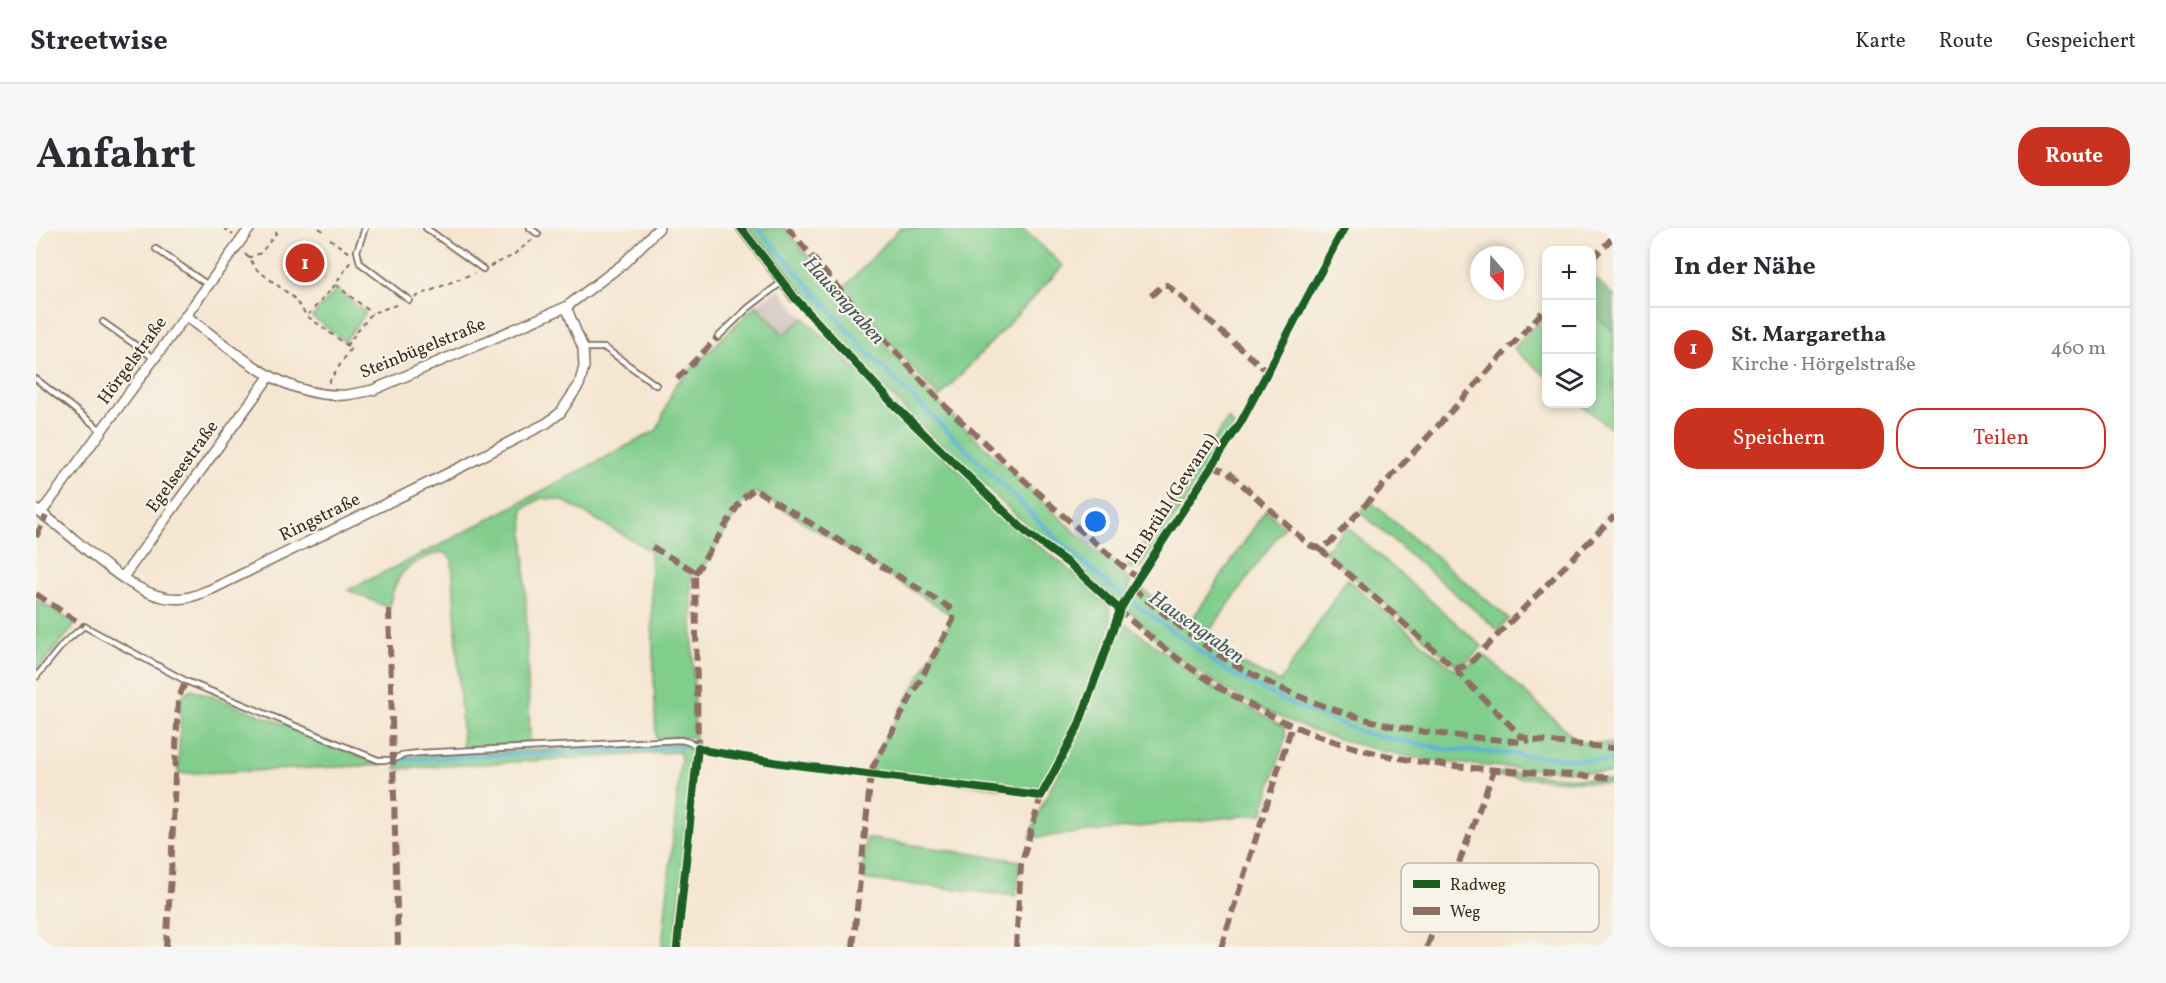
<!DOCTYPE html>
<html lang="de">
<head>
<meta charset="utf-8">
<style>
	body { margin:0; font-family:Vollkorn,serif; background:#f7f7f7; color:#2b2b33 }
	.controls { position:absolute; right:18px; top:18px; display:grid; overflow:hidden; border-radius:12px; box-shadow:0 3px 9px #0003 }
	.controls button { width:54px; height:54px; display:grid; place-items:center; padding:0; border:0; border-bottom:2px solid #e1e1e2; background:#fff; color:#2b2b33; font:30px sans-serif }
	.compass { position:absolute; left:1434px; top:18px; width:54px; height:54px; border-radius:50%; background:#fff; box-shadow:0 3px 9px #0003; rotate:160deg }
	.you { position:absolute; left:1060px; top:294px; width:21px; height:21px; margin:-15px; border:4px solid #fff; border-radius:50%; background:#1a73e8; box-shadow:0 0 0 9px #1a73e833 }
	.badge { display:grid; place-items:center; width:39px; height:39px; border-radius:50%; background:#c8321e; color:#fff; font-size:20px; font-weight:700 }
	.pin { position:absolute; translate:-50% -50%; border:3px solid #fff; box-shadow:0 2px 6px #0006 }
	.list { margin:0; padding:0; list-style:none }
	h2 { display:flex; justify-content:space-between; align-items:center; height:78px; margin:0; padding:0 24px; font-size:26px }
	h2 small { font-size:20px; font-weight:400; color:#7c7c81 }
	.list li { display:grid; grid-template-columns:39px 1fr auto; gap:18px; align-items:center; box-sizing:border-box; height:84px; padding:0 24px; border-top:2px solid #e1e1e2 }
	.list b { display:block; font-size:22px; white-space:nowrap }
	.list p { margin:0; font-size:20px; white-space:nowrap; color:#7c7c81 }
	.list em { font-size:20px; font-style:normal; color:#7c7c81 }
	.actions { display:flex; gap:12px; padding:18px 24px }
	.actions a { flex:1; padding:14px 0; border:2px solid #c8321e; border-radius:24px; text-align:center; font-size:21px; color:#c8321e }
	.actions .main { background:#c8321e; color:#fff }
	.icon { flex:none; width:33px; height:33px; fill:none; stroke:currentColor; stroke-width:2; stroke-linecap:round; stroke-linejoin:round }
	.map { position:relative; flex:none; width:1578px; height:719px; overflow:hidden; border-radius:24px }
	header { display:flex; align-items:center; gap:36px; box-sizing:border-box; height:84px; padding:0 30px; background:#fff; border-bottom:2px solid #e1e1e2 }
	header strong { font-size:28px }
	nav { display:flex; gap:33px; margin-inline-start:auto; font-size:21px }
	.intro { display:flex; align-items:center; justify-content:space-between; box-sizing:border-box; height:144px; padding:0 36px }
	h1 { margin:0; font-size:42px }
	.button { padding:15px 27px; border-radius:24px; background:#c8321e; color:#fff; font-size:21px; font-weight:700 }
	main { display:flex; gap:36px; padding:0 36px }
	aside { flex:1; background:#fff; border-radius:24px; box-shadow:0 3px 9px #0003 }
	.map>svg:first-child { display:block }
</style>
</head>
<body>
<header>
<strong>Streetwise</strong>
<nav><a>Karte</a><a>Route</a><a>Gespeichert</a></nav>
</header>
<div class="intro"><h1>Anfahrt</h1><a class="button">Route</a></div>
<main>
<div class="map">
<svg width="1578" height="719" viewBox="0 0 1578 719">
	<rect width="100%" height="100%" fill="#f7f3e8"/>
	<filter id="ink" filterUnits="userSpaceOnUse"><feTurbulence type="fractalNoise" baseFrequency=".0167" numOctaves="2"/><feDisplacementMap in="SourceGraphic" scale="12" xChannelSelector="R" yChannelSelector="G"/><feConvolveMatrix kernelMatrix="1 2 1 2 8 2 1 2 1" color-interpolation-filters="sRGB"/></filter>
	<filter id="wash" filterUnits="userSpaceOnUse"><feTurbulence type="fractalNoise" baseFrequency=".008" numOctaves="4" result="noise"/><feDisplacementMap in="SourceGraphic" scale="24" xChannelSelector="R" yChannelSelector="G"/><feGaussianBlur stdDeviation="1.35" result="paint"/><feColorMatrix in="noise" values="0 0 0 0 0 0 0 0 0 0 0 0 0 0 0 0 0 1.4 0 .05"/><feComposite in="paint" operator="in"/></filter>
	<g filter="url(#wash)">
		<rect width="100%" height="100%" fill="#f5e6d1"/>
		<path fill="#cfc0bb" d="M742,61L768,90L748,107L720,77Z"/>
		<path fill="#81cd8c" stroke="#5e7c55" stroke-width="1.5" d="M710,0H749L791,52L889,162L1057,321C1066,327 1093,345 1094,355C1095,361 1089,369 1086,374L1076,370L1002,308L886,199L810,121L745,49Z
			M864,0H986L1027,38L903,170L807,61Z
			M301,61L330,85L309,113L276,89Z
			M720,77L748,107L768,90L989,307L1037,344L1072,377L1074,384L1075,397L1044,487L1013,548C1005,558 1000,561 987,563L831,543L916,391L914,386L722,265L710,269L662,348L655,346L659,511L654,509L620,510L614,322L526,272L505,270L487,281L494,515L427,520L416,331L408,324C396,325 371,337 365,347C358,356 355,368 353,380L312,362L404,317L621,202L639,157Z
			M1556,84L1578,104V203L1544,176H1556Z
			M1510,86V148L1477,121Z
			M1192,191L1198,197L1182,225L1105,340L1096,341L1092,338Z
			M1334,273L1473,391L1462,402L1324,284Z
			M1230,282L1248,299L1170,408L1153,396Z
			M1311,299L1446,418C1438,428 1432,437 1417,435L1288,323Z
			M1311,351L1416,440C1430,442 1436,435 1447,426L1543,514L1578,516V546C1519,541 1460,541 1401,533C1304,520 1208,483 1132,421C1116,409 1105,393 1090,380L1103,357L1128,381L1197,432L1244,454Z
			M0,371L40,396L0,444Z
			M1090,396L1173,457L1247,498L1250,508L1226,586L994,610L1001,588L1045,497L1078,404L1081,400Z
			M156,461L243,494L346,537L142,546L145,471L149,465Z
			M643,515C651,515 658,520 658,529L639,719H626L645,530L643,524L360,541C362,528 370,529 381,527Z
			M1467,544L1578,553V556L1459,548Z
			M830,610L984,633L980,668L826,651Z"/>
		<path fill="#68b078" stroke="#526d4b" stroke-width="1.5" d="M1556,47L1578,68V104L1556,84Z"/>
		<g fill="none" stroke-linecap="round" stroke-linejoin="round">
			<path stroke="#5bb1d8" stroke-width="4" d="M722,0L833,126L1019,309L1077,360L1192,444L1261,479L1329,505L1407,521L1578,534
				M365,532L646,519"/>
		</g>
	</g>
	<g filter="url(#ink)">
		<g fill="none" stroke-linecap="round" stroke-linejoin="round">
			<g stroke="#7c6c5d" stroke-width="8">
				<path id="lane" d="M329,0L321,23L324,35L373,72
					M390,0L447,41
					M494,0L502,6
					M120,21L172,57
					M67,94L119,131
					M681,110L712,80L746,54
					M547,120H569L620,157
					M0,151L66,203
					M0,449L28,415L48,398L150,453L342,532H357L366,527L383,525L644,512C657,514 660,518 672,523L744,535L1005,568L1042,499L1084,382L1102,351L1205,194
					M641,719L662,519"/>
			</g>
			<g stroke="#7c6c5d" stroke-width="12">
				<path id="street" d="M705,0L759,70
					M150,88C199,123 245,170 309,167C318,166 328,164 337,162L530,79L587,36L623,0
					M0,282C42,307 97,378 149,370C158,369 167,364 176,361L429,237L511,195L524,185L543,157L548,139L547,120L530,79
					M5,285L214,0
					M87,349L233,149"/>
			</g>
			<path stroke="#7c6c5d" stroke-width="2" stroke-dasharray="4.5 4.5" stroke-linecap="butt" d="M188,0L197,7
				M283,0L290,5
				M294,11L313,25
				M209,26L214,31L220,41L257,69L271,88L315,120L291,157
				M212,30L225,25L244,0
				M454,38L476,28L497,11
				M300,57L336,85
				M379,69L438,45
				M272,87L299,57L315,33
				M310,118L336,85L363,76"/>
			<use href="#lane" stroke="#fff" stroke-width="4.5"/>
			<use href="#street" stroke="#fff" stroke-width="9"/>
			<path stroke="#8d6e63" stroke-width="6" stroke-dasharray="12 6" stroke-linecap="butt" d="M752,0L804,62L907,176L1017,279L1102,351
				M1556,31L1578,8
				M1115,68L1127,57H1131L1232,144
				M641,151L681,110
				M1176,238L1191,243L1273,317C1283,322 1289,319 1297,312L1510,80
				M0,309L10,288
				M616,319L655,341L659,346L662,519
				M1283,320L1416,438C1425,442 1430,438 1437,432L1578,288
				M659,346L706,271L718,261L913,379L917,385V392L833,546
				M1096,360C1128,385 1157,411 1191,432C1239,461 1294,483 1348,496C1393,507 1440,509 1485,514L1494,512
				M0,366L48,398
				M1081,380C1173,464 1267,517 1392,535C1454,543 1516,545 1578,550
				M353,381L362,719
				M1422,440L1423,446L1485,508L1494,512L1578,520
				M130,719L135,648L142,471L150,453
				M817,719L835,546
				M980,719L985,637L1005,568
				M1185,719L1256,498
				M1391,719L1458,542"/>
			<g stroke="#f7f3e8" stroke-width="11">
				<path id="cycleway" d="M705,0L759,70L859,178L992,306L1036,338L1084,382
					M641,719L662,519L672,523L744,535L1005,568L1042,499L1084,382L1102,351L1205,194L1308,0"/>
			</g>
			<use href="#cycleway" stroke="#1b5e20" stroke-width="8"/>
		</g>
	</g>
	<g text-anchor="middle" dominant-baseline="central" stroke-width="4.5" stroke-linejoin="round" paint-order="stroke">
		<g font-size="18" fill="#3b2a1e" stroke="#f7f3e8">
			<text transform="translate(387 121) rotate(-22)">Steinbügelstraße</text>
			<text transform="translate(97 133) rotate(-54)">Hörgelstraße</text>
			<text transform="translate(147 239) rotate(-54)">Egelseestraße</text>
			<text transform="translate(1136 271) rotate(-57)">Im Brühl (Gewann)</text>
			<text transform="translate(284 290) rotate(-26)">Ringstraße</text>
		</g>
		<g font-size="20" font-style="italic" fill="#46595f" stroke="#f7f3e8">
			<text transform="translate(807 73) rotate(48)">Hausengraben</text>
			<text transform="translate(1160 400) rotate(35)">Hausengraben</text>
		</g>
	</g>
	<rect x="1365" y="635" width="198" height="69" rx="9" fill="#f7f3e8" stroke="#bfb7ab" stroke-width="1.5"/>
	<rect x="1377" y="652" width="27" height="8" fill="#1b5e20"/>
	<rect x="1377" y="679" width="27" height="8" fill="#8d6e63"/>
	<g font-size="16" fill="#3b2a1e">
		<text x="1414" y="662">Radweg</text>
		<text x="1414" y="689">Weg</text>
	</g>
</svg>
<div class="controls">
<button>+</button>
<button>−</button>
<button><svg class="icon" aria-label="layers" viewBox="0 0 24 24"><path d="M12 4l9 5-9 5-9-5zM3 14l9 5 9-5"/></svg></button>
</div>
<svg class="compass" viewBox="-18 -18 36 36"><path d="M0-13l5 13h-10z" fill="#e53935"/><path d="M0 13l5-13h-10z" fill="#7c7c81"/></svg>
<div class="you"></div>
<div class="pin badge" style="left:269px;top:35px">1</div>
</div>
<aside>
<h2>In der Nähe<small></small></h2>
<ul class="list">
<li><span class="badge">1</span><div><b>St. Margaretha</b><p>Kirche · Hörgelstraße</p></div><em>460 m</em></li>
</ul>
<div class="actions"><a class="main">Speichern</a><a>Teilen</a></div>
</aside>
</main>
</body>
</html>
